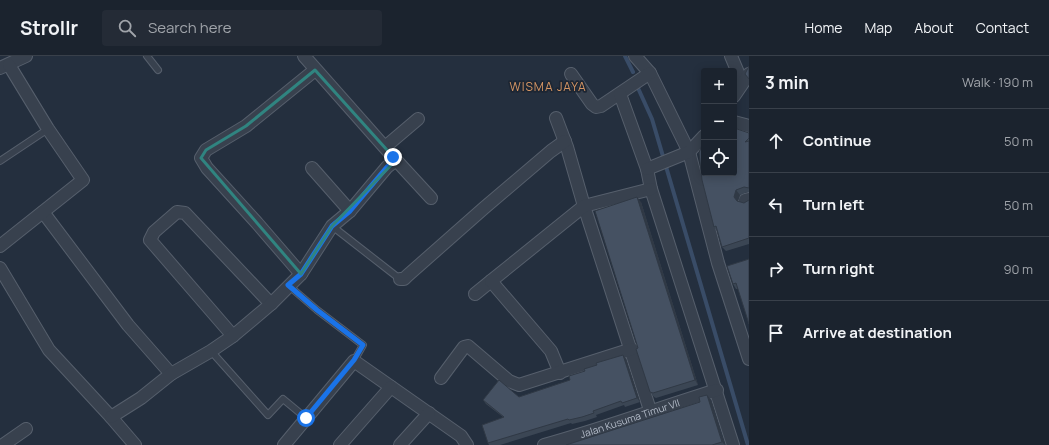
<!DOCTYPE html>
<html lang="en">
<head>
<meta charset="utf-8">
<style>
	body { margin:0; font-family:Manrope,sans-serif; background:#242b36; color:#f1f3f6 }
	.controls { position:absolute; right:12px; top:12px; display:grid; overflow:hidden; border-radius:4px; box-shadow:0 2px 10px #0003 }
	.controls button { width:36px; height:36px; display:grid; place-items:center; padding:0; border:0; border-bottom:1px solid #39404a; background:#1b232e; color:#f1f3f6; font:20px sans-serif }
	.stop { position:absolute; width:12px; height:12px; margin:-9px; border:3px solid #1a73e8; border-radius:50%; background:#fff }
	.stop.end { background:#1a73e8; border-color:#fff; box-shadow:0 1px 4px #0008 }
	.list { margin:0; padding:0; list-style:none }
	h2 { display:flex; justify-content:space-between; align-items:center; height:52px; margin:0; padding:0 16px; font-size:17px }
	h2 small { font-size:13px; font-weight:400; color:#a0a4aa }
	.list li { display:grid; grid-template-columns:26px 1fr auto; gap:12px; align-items:center; box-sizing:border-box; height:64px; padding:0 16px; border-top:1px solid #39404a }
	.list b { display:block; font-size:15px; white-space:nowrap }
	.list em { font-size:13px; font-style:normal; color:#a0a4aa }
	.icon { flex:none; width:22px; height:22px; fill:none; stroke:currentColor; stroke-width:2; stroke-linecap:round; stroke-linejoin:round }
	.map { position:relative; flex:none; width:749px; height:389px; overflow:hidden }
	header { display:flex; align-items:center; gap:24px; box-sizing:border-box; height:56px; padding:0 20px; background:#1b232e; border-bottom:1px solid #39404a }
	header strong { font-size:19px }
	nav { display:flex; gap:22px; margin-inline-start:auto; font-size:14px }
	.search { width:280px; height:36px; background:#242b36; display:flex; align-items:center; gap:10px; box-sizing:border-box; padding:0 14px; border-radius:4px; color:#a0a4aa; font-size:15px }
	main { display:flex }
	aside { flex:1; background:#1b232e }
	.map>svg:first-child { display:block }
</style>
</head>
<body>
<header>
<strong>Strollr</strong>
<div class="search"><svg class="icon" aria-label="search" viewBox="0 0 24 24"><circle cx="10" cy="10" r="6"/><path d="M15 15l6 6"/></svg>Search here</div>
<nav><a>Home</a><a>Map</a><a>About</a><a>Contact</a></nav>
</header>
<main>
<div class="map">
<svg width="749" height="389" viewBox="0 0 749 389">
	<rect width="100%" height="100%" fill="#242f3e"/>
	<g fill="none" stroke-linecap="round" stroke-linejoin="round">
		<path stroke="#394c67" stroke-width="4" d="M625,0L633,16
			M638,32L652,63L748,389"/>
		<g stroke="#565f6c" stroke-width="8">
			<path id="lane" d="M147,0L158,14
				M0,105L48,73
				M332,170L400,223
				M288,229L317,254L363,289L354,305
				M211,295L268,359L283,343L306,362"/>
		</g>
		<g stroke="#565f6c" stroke-width="14">
			<g id="street">
				<path d="M635,0L650,17L689,96L718,207L749,303"/>
				<path d="M731,0L742,26"/>
				<path d="M0,12L26,0"/>
				<path d="M571,18L592,48L596,51L601,50L650,17"/>
				<path d="M620,38L647,113L651,133L733,389"/>
				<path d="M734,40L749,18"/>
				<path d="M556,62L567,91L584,150L650,354"/>
				<path d="M734,66L749,70"/>
				<path d="M385,91L418,63"/>
				<path d="M396,104L431,142"/>
				<path d="M312,112L350,155"/>
				<path d="M647,113L689,96L704,80"/>
				<path d="M745,144L749,143"/>
				<path d="M43,156L128,269L171,318"/>
				<path d="M0,190L83,124L48,73L9,9"/>
				<path d="M0,212L49,294L111,361L135,389"/>
				<path d="M301,218L257,167L207,112L201,102L206,94L246,70L315,14"/>
				<path d="M400,223H404L407,220L484,152L551,95L565,85"/>
				<path d="M475,238L491,225"/>
				<path d="M233,280L150,184L154,176L177,156L185,157L271,248"/>
				<path d="M560,317L551,295L491,225L584,150L651,133"/>
				<path d="M441,322L464,291L468,290L509,325L519,329L632,293"/>
				<path d="M111,361L141,342L171,318L211,295L233,280L271,248L301,218L332,170L350,155L387,111L396,104L304,0"/>
				<path d="M3,389L26,373"/>
				<path d="M284,389L354,305L461,380L467,389"/>
				<path d="M340,389L391,331"/>
				<path d="M400,389L429,357"/>
				<path id="s1" d="M544,389C602,373 659,352 717,334"/>
			</g>
		</g>
		<use href="#lane" stroke="#38414e" stroke-width="6"/>
		<use href="#street" stroke="#38414e" stroke-width="12"/>
	</g>
	<path fill="#3b4654" d="M749,77V136H747L740,139L738,145L744,147L749,144V188L726,195L722,191L717,175L714,171L704,117Z
		M641,146L698,329L656,342L654,341L650,336L638,292Z
		M749,203L737,233H736L733,228Z
		M626,303L640,346L625,351L624,349L596,359L597,361L585,365L572,368L571,367L500,389H489L488,387L503,361L486,348L483,344L519,341L570,324Z
		M707,339L711,344L725,389H566L700,346Z"/>
	<path fill="#303945" d="M736,134L740,139L738,145L740,149L734,141Z
		M637,141L641,146L698,329L695,324Z
		M623,299L626,303L640,346L637,342Z
		M707,339L711,344L725,389L722,386Z"/>
	<path fill="#455162" stroke="#303945" d="M749,10V23L745,18Z
		M734,72L749,77V82L745,86L749,85V132L744,131L736,134L734,141L737,145L744,147L749,144V182L722,191L716,170L714,171L702,124L699,97L704,83V117H734Z
		M637,141L695,324L653,337L650,336L636,293L638,292L595,155Z
		M749,203V268L736,227L733,228L727,210Z
		M623,299L637,342L622,347L621,345L593,355L594,357L582,361L569,364L568,363L488,387L482,369L504,361L483,344L499,324L519,341L570,324L569,320L585,315L584,313L597,309L596,307Z
		M707,339L722,386L712,389H566L700,346L699,341Z"/>
	<g fill="none" stroke-linecap="round" stroke-linejoin="round">
		<path stroke="#1a73e8" stroke-width="5" d="M306,362L354,304L363,289L317,254L288,229L301,218L332,170L350,155L387,111L396,104L393,101"/>
	</g>
	<path fill="none" stroke="#308480" stroke-width="3" stroke-linejoin="round" d="M315,14L396,104L332,170L301,218L201,102L206,94L246,70Z"/>
	<g text-anchor="middle" dominant-baseline="central" stroke-width="3.5" stroke-linejoin="round" paint-order="stroke">
		<g font-size="10" fill="#b4bcc9" stroke="#1d2633">
			<text stroke="none"><textPath href="#s1" startOffset="90">Jalan Kusuma Timur VII</textPath></text>
		</g>
		<g font-size="12" letter-spacing="1" fill="#d59563" stroke="#1d2633">
			<text x="548" y="30">WISMA JAYA</text>
		</g>
	</g>
</svg>
<div class="controls">
<button>+</button>
<button>−</button>
<button><svg class="icon" aria-label="locate" viewBox="0 0 24 24"><circle cx="12" cy="12" r="6"/><path d="M12 2v4M12 18v4M2 12h4M18 12h4"/></svg></button>
</div>
<div class="stop" style="left:306px;top:362px"></div>
<div class="stop end" style="left:393px;top:101px"></div>
</div>
<aside>
<h2>3 min<small>Walk · 190 m</small></h2>
<ul class="list">
<li><svg class="icon" aria-label="ahead" viewBox="0 0 24 24"><path d="M12 20V5M6 11l6-6 6 6"/></svg><div><b>Continue</b></div><em>50 m</em></li>
<li><svg class="icon" aria-label="left" viewBox="0 0 24 24"><path d="M17 20v-9H6M10 6l-5 5 5 5"/></svg><div><b>Turn left</b></div><em>50 m</em></li>
<li><svg class="icon" aria-label="right" viewBox="0 0 24 24"><path d="M7 20v-9h11M14 6l5 5-5 5"/></svg><div><b>Turn right</b></div><em>90 m</em></li>
<li><svg class="icon" aria-label="arrive" viewBox="0 0 24 24"><path d="M6 21V4h12l-3 4 3 4H6"/></svg><div><b>Arrive at destination</b></div></li>
</ul>
</aside>
</main>
</body>
</html>
